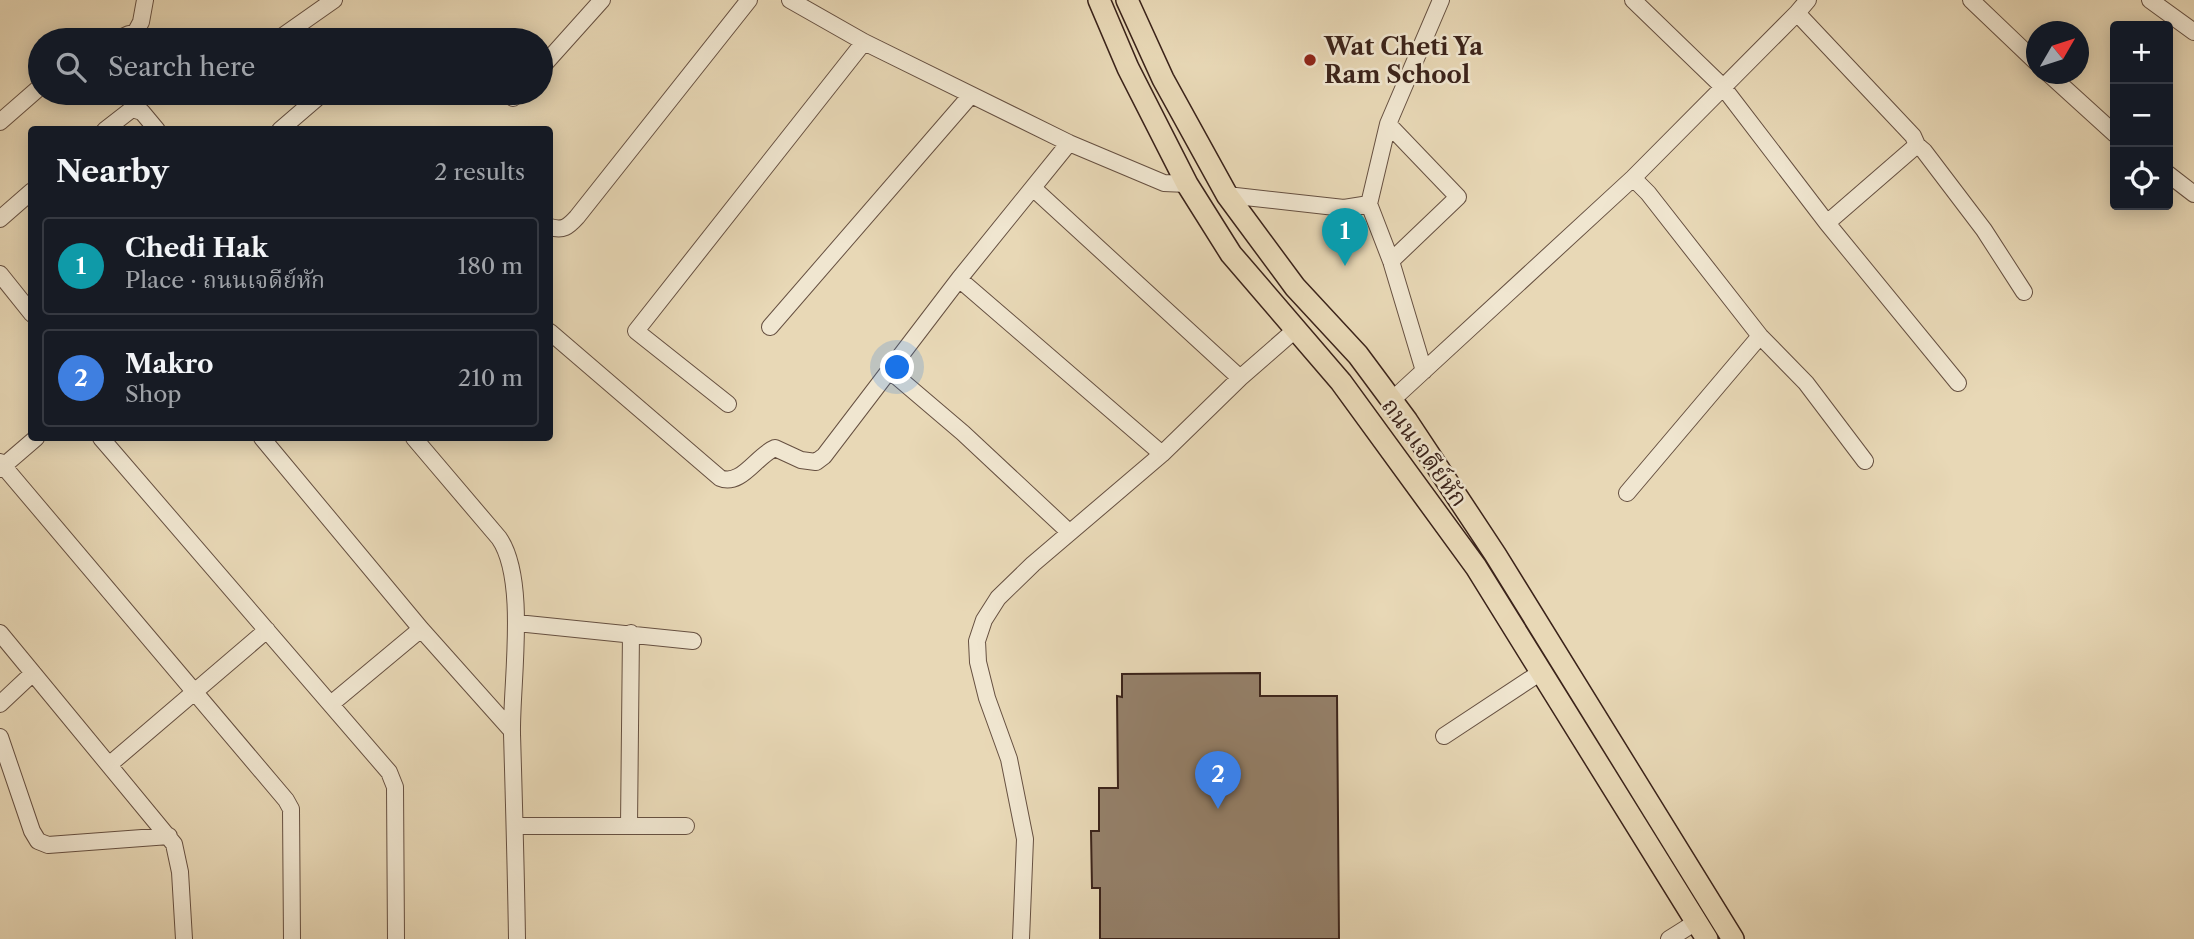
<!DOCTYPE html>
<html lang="en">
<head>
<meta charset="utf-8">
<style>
	body { margin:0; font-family:"Libre Caslon Text","Noto Serif Thai",serif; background:#242831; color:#f1f3f6 }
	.controls { position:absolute; right:21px; top:21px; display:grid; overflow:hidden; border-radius:7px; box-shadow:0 4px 18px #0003 }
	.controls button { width:63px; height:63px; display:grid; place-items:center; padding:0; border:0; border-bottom:2px solid #363941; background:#171b24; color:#f1f3f6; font:35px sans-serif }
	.compass { position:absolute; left:2026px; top:21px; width:63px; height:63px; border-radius:50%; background:#171b24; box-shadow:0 4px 18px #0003; rotate:51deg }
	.you { position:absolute; left:898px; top:368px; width:24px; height:24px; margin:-18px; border:5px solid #fff; border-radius:50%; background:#1a73e8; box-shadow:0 0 0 10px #1a73e833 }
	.badge { display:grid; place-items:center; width:46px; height:46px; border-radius:50%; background:#c59692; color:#fff; font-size:23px; font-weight:700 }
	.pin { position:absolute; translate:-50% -58px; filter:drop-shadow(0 2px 4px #0008) }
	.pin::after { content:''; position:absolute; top:37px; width:24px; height:21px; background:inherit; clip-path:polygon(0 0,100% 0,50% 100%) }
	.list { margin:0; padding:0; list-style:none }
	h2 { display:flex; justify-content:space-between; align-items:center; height:91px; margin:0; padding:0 28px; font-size:30px }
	h2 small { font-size:23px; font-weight:400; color:#9ea1a6 }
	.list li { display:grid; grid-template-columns:46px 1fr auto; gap:21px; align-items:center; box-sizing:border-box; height:98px; margin:0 14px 14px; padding:0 14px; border:2px solid #363941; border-radius:7px }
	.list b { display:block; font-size:26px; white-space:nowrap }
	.list p { margin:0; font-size:23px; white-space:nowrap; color:#9ea1a6 }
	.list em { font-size:23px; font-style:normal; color:#9ea1a6 }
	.icon { flex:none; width:38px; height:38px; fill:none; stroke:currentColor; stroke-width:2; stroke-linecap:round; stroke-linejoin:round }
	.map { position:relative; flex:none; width:2194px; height:939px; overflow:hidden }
	.search { position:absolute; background:#171b24; box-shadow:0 4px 18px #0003; left:28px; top:28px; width:525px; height:77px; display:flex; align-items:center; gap:18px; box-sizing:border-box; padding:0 24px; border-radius:38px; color:#9ea1a6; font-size:26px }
	.panel { position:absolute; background:#171b24; box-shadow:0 4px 18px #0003; left:28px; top:126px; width:525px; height:315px; border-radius:7px }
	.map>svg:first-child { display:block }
</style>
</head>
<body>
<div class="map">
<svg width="2194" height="939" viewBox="0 0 2194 939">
	<rect width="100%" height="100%" fill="#e8d8b6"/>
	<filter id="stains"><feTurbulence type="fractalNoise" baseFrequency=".00286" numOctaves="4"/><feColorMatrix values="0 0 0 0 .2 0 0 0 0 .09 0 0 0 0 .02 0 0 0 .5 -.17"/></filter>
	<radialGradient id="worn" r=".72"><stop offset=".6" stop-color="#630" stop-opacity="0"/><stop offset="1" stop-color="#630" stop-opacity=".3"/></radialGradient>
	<path fill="#95816b" stroke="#3b231a" stroke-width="2" d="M1260,673V696H1337L1339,939H1100V888H1092L1091,831H1099V788H1118L1117,696L1122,697V674Z"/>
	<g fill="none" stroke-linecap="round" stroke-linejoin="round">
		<g stroke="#665041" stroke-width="18">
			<path id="minor" d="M790,0L864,42L1069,143L1164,183L1187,184
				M1633,0L1723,87L1827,223L1958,383
				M1971,0L2036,62
				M2150,0L2194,32
				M1797,13L1913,136L1917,145L1924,151L1984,230L2024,292
				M134,35L141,22L145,0
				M116,40L129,34L149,40
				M277,40L334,0
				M541,68L602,0
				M2049,74L2115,134
				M513,98L518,93
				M0,122L40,87
				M1388,124L1458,197L1391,261
				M105,130L132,109L142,112L157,130
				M280,130L323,93
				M2168,174L2194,194
				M1633,178L1648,193L1760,336L1806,383L1865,461
				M1033,188L1240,378
				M1227,195L1344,208L1369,204L1388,124L1441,0
				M1369,204L1391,261L1424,371
				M0,219L32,191
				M1827,223L1917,145
				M550,227C563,231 568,227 577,217L749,0
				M0,274L32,314
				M959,279L1162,454
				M770,327L971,95
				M550,332L720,478C741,487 757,455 775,448L801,460L816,462L824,456L959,279L1069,143
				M889,370L963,433L1069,532
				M1392,400L1633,178L1797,13L1808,0
				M728,404L636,331L864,42
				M101,438L389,772L395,787L396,939
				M262,438L421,629L512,731
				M414,438L499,538C528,580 511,683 512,734C514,803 516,871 517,939
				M0,462L286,800L291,809L292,939
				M0,469L36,438
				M1627,493L1760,336
				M517,623L693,641
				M0,633L174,844L180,872L184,939
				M0,704L33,673
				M331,704L421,629
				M1444,736L1541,672
				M0,737L32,831L38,841L48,845L169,836
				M110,764L267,630
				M629,825L631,633
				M516,826H686
				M1021,939L1025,839L1009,759L987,698L978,662L977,641L984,620L998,598L1033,564L1162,454L1240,378L1295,330
				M1669,939L1696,922"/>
		</g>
		<g stroke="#3b231a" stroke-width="24">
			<path id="major" d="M1099,0L1128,68L1187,184L1231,254L1341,382L1476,567L1707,939
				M1127,0L1163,79L1227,195L1295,287L1358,355L1407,421L1495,554L1733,939"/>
		</g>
		<use href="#minor" stroke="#f0e6d0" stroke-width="16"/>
		<use href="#major" stroke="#e8d8b6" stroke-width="21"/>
	</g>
	<circle fill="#8f2418" stroke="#f0e6d0" stroke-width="2.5" cx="1310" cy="60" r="7"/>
	<g text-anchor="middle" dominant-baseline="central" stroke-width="5" stroke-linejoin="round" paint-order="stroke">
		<g font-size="24" font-weight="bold" fill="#3b231a" stroke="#f0e6d0" text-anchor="start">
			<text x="1324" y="46">Wat Cheti Ya<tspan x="1324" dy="28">Ram School</tspan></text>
		</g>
		<g font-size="24" fill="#3b231a" stroke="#f0e6d0">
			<text transform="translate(1425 452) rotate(54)">ถนนเจดีย์หัก</text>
		</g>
	</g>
	<rect width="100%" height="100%" filter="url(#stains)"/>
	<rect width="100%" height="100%" fill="url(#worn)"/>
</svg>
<div class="controls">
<button>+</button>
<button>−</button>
<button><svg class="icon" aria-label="locate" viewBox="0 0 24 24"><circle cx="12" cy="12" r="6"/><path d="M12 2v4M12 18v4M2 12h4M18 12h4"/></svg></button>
</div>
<svg class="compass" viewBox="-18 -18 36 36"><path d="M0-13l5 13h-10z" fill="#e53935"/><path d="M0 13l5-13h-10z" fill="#9ea1a6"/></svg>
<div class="you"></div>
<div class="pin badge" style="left:1345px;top:266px;background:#0f9aa8">1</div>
<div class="pin badge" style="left:1218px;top:809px;background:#3f7fe0">2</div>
<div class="search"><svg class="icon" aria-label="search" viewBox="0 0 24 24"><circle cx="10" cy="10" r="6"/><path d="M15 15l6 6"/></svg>Search here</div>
<section class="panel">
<h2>Nearby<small>2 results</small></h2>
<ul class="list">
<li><span class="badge" style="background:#0f9aa8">1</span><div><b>Chedi Hak</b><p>Place · ถนนเจดีย์หัก</p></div><em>180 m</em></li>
<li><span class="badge" style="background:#3f7fe0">2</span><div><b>Makro</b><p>Shop</p></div><em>210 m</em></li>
</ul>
</section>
</div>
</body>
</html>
